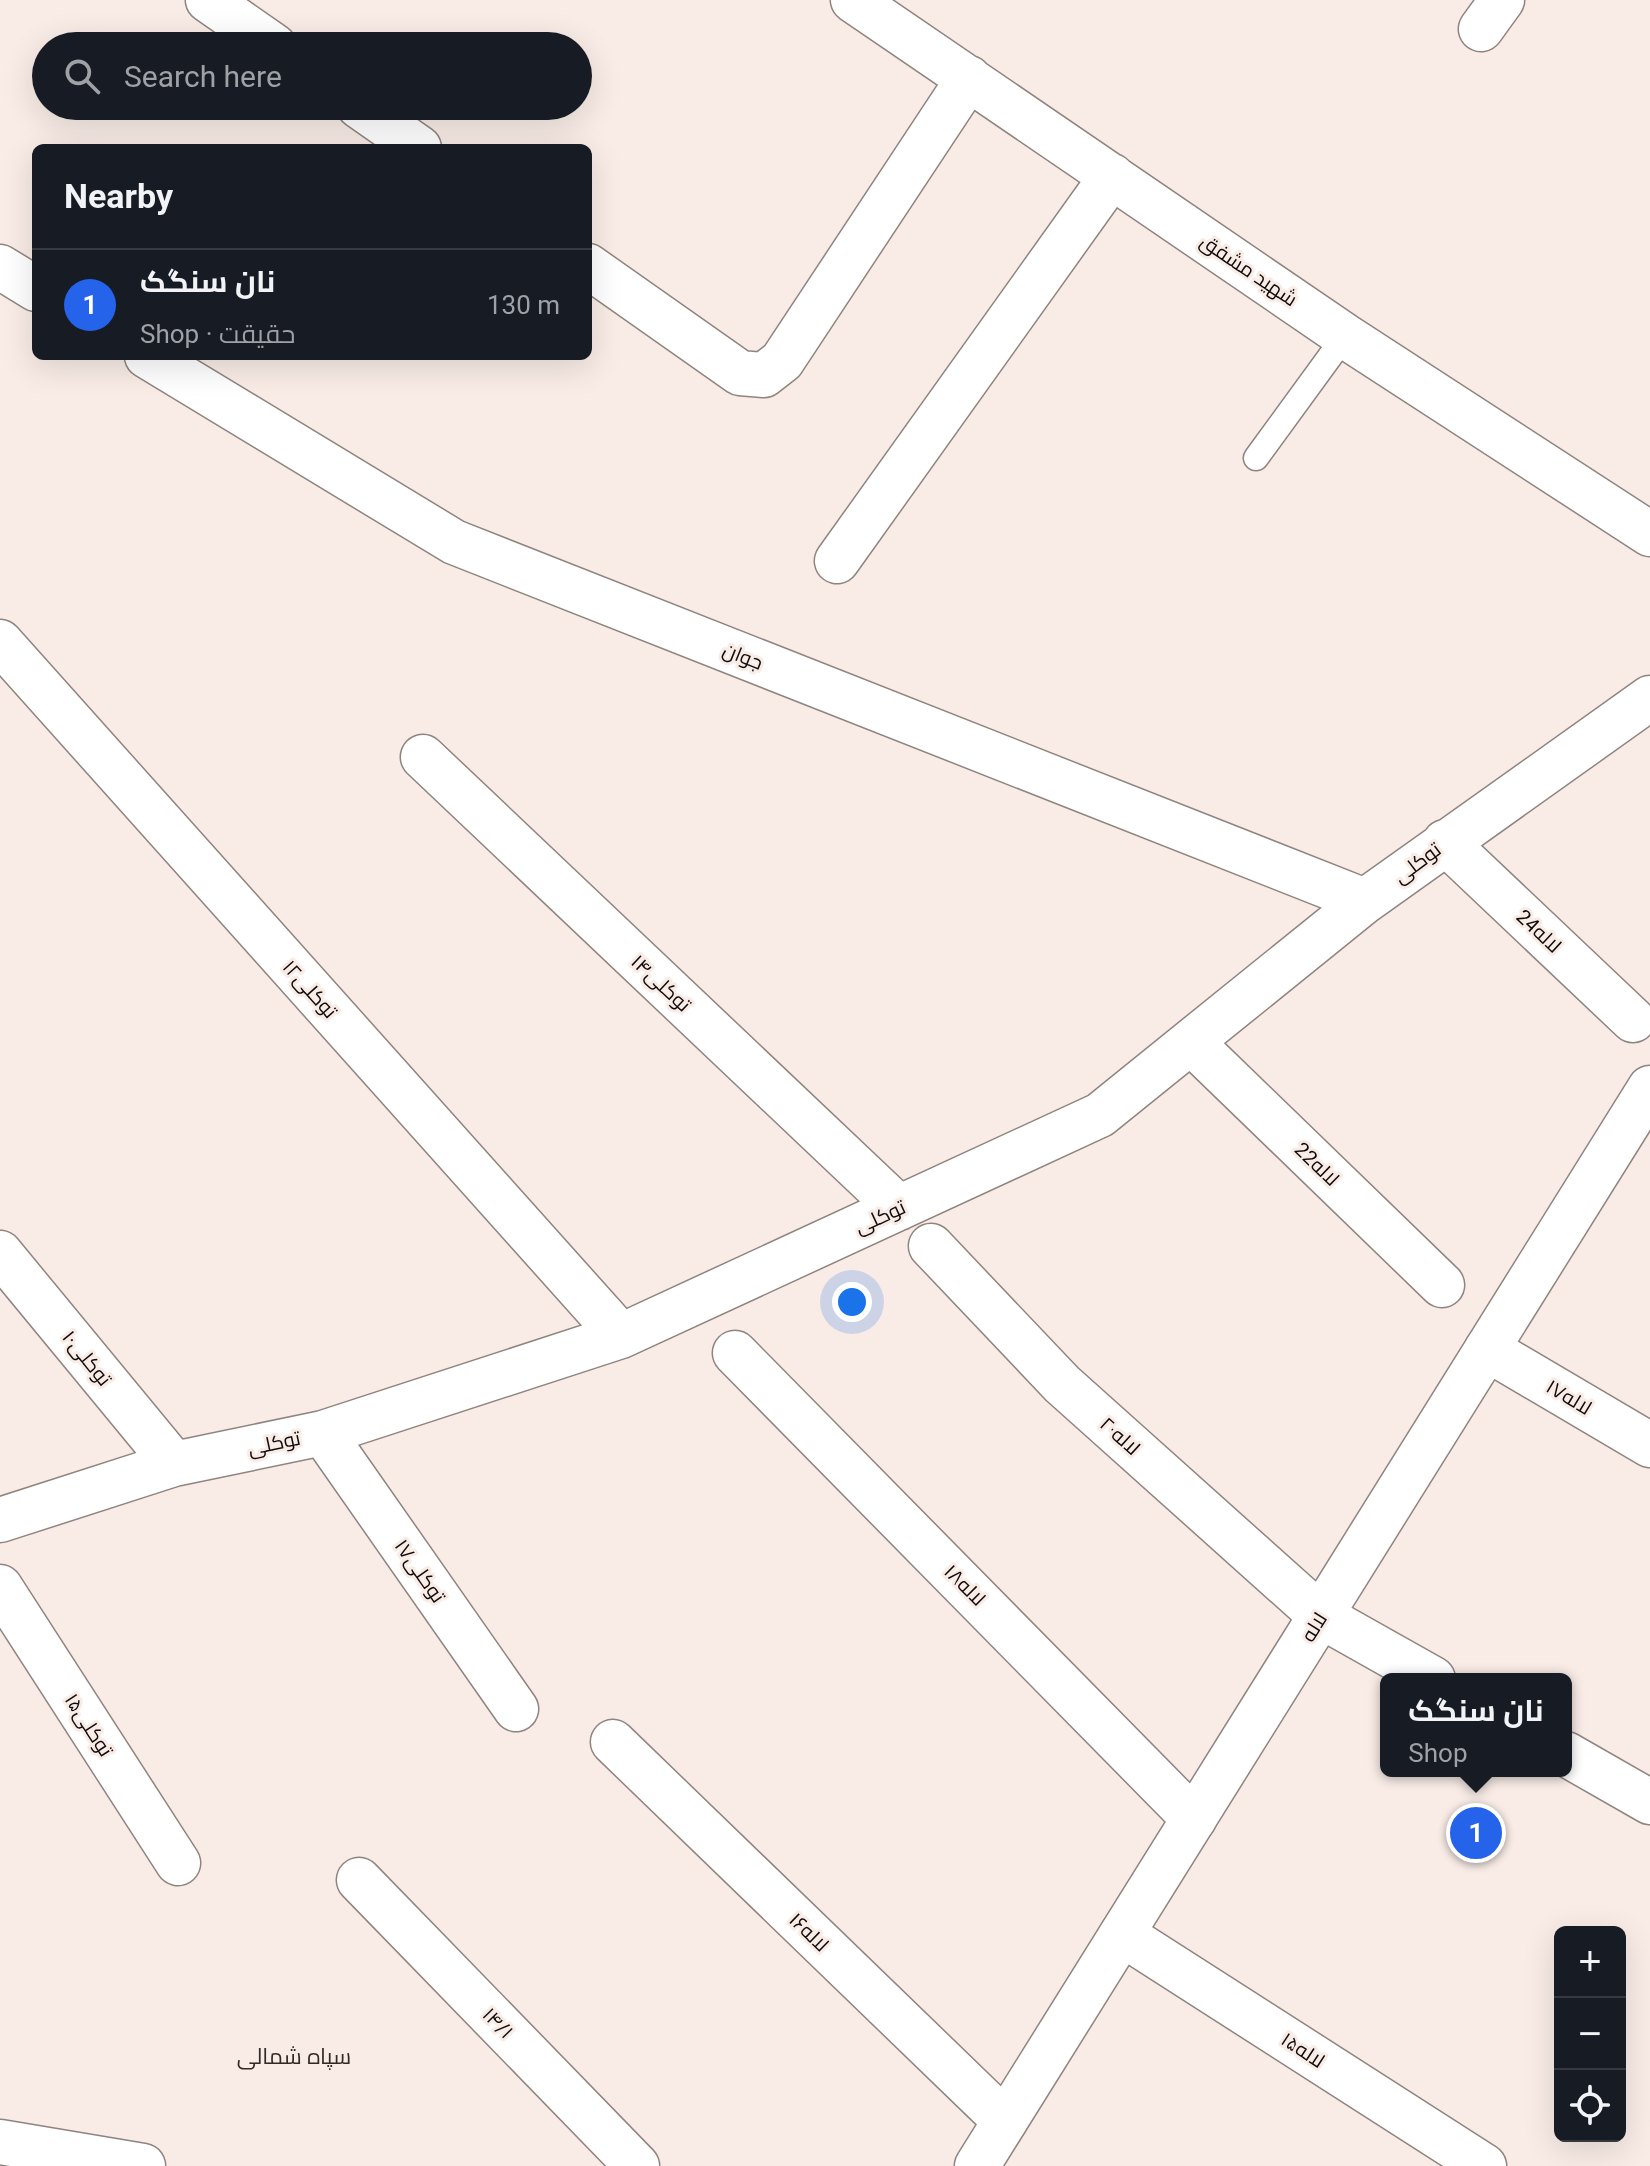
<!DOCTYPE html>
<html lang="en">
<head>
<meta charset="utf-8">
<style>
	body { margin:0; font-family:Roboto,Cairo,sans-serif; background:#20242c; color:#f1f3f6 }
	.controls { position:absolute; right:24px; bottom:24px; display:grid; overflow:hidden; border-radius:12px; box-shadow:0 8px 32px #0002 }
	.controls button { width:72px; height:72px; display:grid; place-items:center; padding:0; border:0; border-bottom:2px solid #363941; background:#171b24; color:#f1f3f6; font:40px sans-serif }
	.you { position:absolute; left:852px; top:1302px; width:28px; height:28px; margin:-20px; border:6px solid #fff; border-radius:50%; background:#1a73e8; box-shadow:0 0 0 12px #1a73e833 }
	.badge { display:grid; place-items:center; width:52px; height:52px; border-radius:50%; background:#2563eb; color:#fff; font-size:26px; font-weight:700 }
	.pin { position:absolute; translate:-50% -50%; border:4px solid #fff; box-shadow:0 2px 8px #0006 }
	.popup { position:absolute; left:1380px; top:1673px; width:192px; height:104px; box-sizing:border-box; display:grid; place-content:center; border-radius:12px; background:#171b24; filter:drop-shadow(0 2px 6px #0005); font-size:26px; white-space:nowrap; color:#9ea1a6 }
	.popup b { font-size:30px; color:#f1f3f6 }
	.popup::after { content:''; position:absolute; left:50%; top:100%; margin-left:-16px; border:16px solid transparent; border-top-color:#171b24 }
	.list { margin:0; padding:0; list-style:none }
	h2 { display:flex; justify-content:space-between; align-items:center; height:104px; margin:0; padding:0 32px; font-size:34px }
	h2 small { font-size:26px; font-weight:400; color:#9ea1a6 }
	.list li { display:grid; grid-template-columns:52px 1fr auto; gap:24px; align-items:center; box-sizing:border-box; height:112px; padding:0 32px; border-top:2px solid #363941 }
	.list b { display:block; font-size:30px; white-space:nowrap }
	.list p { margin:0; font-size:26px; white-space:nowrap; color:#9ea1a6 }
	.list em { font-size:26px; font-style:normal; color:#9ea1a6 }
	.icon { flex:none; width:44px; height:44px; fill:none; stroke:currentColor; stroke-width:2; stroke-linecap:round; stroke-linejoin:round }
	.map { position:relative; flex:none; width:1650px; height:2166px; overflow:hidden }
	.search { position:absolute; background:#171b24; box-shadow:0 8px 32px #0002; left:32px; top:32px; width:560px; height:88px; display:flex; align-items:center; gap:20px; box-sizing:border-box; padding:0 28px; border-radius:44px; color:#9ea1a6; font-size:30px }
	.panel { position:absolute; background:#171b24; box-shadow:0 8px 32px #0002; left:32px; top:144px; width:560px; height:216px; border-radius:12px }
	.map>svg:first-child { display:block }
</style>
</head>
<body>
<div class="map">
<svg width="1650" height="2166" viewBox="0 0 1650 2166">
	<rect width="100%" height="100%" fill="#f9ece7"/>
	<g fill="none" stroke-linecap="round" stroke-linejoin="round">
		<g stroke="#8f847f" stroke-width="27">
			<path id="lane" d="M1256,458L1345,336"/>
		</g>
		<g stroke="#8f847f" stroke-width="47">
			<path id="street" d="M208,0L274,46
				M853,0L1345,336L1650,534
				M1481,29L1502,0
				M359,106L419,148
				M588,266L740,373L764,375L782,361L969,78
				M0,267L36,289
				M147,356L454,542L1365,901
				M837,561L1112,176
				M0,642L621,1336
				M423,757L899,1208
				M1445,842L1633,1020
				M1191,1042L1442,1285
				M931,1246L1062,1384L1321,1616L1433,1679
				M0,1253L174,1464
				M1487,1349L1650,1445
				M735,1353L1194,1819
				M323,1433L516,1709
				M0,1520L174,1464L323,1433L621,1336L1100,1115L1365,901L1650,698
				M0,1587L178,1863
				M613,1742L1005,2121
				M1566,1754L1650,1802
				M359,1880L637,2166
				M1122,1934L1484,2166
				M0,2142L143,2166"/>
		</g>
		<g stroke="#8f847f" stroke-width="47">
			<path id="secondary" d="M977,2166L1650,1088"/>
		</g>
		<use href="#lane" stroke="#fff" stroke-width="24"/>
		<use href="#street" stroke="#fff" stroke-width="44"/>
		<use href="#secondary" stroke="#fff" stroke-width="44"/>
	</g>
	<g text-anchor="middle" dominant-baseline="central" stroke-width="6" stroke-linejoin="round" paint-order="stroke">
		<g font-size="20" fill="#0e0a09" stroke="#f9ece7">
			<text transform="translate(1249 270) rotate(34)">شهید مشفق</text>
			<text transform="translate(743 656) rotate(22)">جوان</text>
			<text transform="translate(1417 863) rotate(-37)">توکلی</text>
			<text transform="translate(1539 931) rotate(43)">24لاله</text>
			<text transform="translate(661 983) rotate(43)">توکلی۱۴</text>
			<text transform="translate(310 989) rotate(48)">توکلی۱۲</text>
			<text transform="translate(1317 1164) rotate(44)">22لاله</text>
			<text transform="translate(880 1217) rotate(-25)">توکلی</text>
			<text transform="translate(87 1358) rotate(51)">۱۰توکلی</text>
			<text transform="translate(1569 1397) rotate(31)">لاله۱۷</text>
			<text transform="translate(1120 1436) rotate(42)">لاله۲۰</text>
			<text transform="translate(274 1443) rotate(-12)">توکلی</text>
			<text transform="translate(420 1571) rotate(55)">توکلی۱۷</text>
			<text transform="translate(965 1585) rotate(45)">لاله۱۸</text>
			<text transform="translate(1314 1627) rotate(-58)">لاله</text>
			<text transform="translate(89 1725) rotate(57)">توکلی۱۵</text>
			<text transform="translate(809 1932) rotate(44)">لاله۱۶</text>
			<text transform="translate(498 2023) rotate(46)">۱۴/۱</text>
			<text transform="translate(1303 2050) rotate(33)">لاله۱۵</text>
		</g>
		<g font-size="22" fill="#322a25" stroke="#f9ece7">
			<text x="294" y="2056">سپاه شمالی</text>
		</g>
	</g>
</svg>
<div class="controls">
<button>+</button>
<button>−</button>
<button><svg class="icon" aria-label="locate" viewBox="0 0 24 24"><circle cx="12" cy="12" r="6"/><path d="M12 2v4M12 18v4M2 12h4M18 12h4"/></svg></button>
</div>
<div class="you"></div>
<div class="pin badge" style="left:1476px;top:1833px">1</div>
<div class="popup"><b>نان سنگک</b>Shop</div>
<div class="search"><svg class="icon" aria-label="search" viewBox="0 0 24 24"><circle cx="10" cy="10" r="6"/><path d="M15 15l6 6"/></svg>Search here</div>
<section class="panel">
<h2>Nearby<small></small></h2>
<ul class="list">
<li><span class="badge">1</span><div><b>نان سنگک</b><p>Shop · حقیقت</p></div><em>130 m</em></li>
</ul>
</section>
</div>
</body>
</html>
